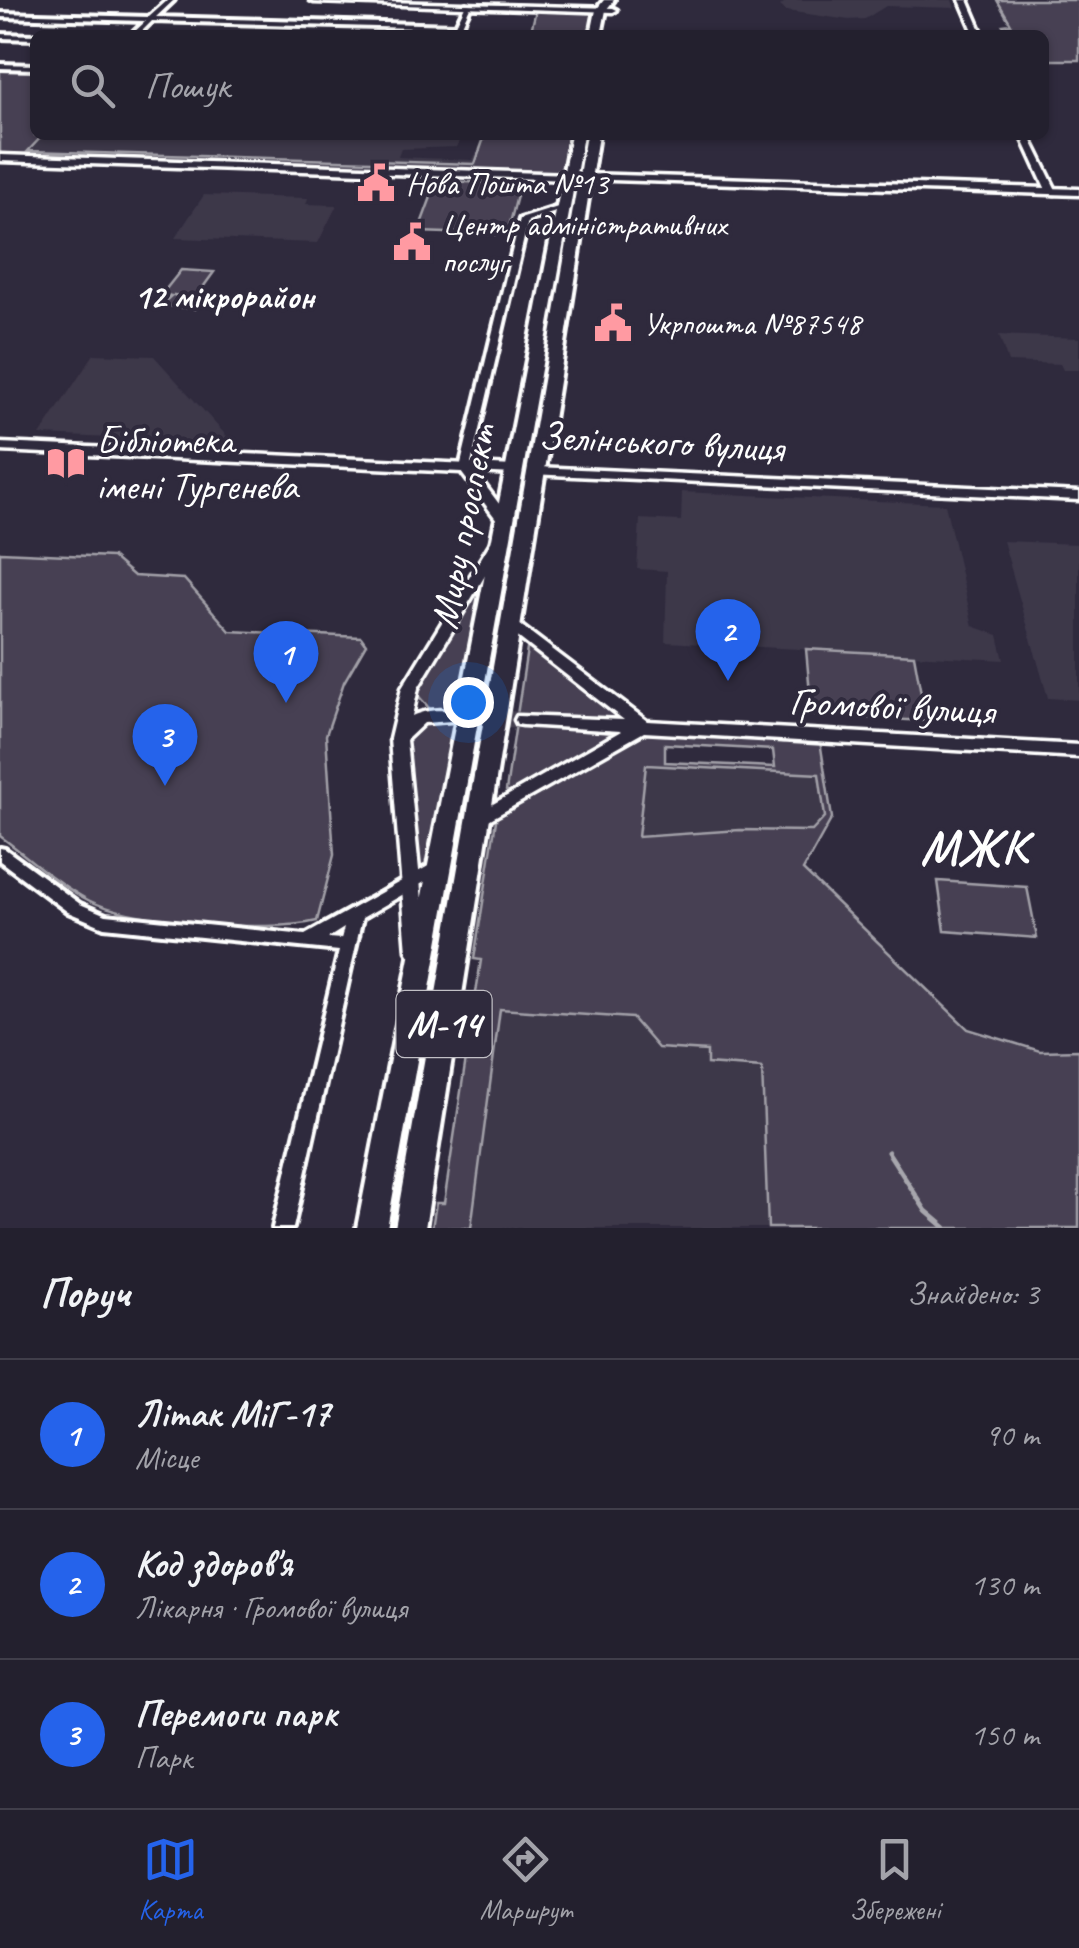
<!DOCTYPE html>
<html lang="uk">
<head>
<meta charset="utf-8">
<style>
	body { margin:0; font-family:Caveat,sans-serif; background:#2f2d3a; color:#f1f3f6 }
	.you { position:absolute; left:468px; top:702px; width:35px; height:35px; margin:-25px; border:8px solid #fff; border-radius:50%; background:#1a73e8; box-shadow:0 0 0 15px #1a73e833 }
	.badge { display:grid; place-items:center; width:65px; height:65px; border-radius:50%; background:#2563eb; color:#fff; font-size:32px; font-weight:700 }
	.pin { position:absolute; translate:-50% -82px; filter:drop-shadow(0 2px 5px #0008) }
	.pin::after { content:''; position:absolute; top:52px; width:35px; height:30px; background:inherit; clip-path:polygon(0 0,100% 0,50% 100%) }
	.list { margin:0; padding:0; list-style:none }
	h2 { display:flex; justify-content:space-between; align-items:center; height:130px; margin:0; padding:0 40px; font-size:42px }
	h2 small { font-size:32px; font-weight:400; color:#a3a3aa }
	.list li { display:grid; grid-template-columns:65px 1fr auto; gap:30px; align-items:center; box-sizing:border-box; height:150px; padding:0 40px; border-top:2px solid #403e4a }
	.list b { display:block; font-size:38px; white-space:nowrap }
	.list p { margin:0; font-size:32px; white-space:nowrap; color:#a3a3aa }
	.list em { font-size:32px; font-style:normal; color:#a3a3aa }
	.icon { flex:none; width:55px; height:55px; fill:none; stroke:currentColor; stroke-width:2; stroke-linecap:round; stroke-linejoin:round }
	.map { position:relative; flex:none; width:1079px; height:1228px; overflow:hidden }
	.search { position:absolute; background:#23202e; box-shadow:0 2px 8px #0004; left:30px; right:30px; top:30px; height:110px; display:flex; align-items:center; gap:25px; box-sizing:border-box; padding:0 35px; border-radius:15px; color:#a3a3aa; font-size:38px }
	.sheet { height:580px; background:#23202e }
	nav { display:flex; justify-content:space-around; align-items:center; box-sizing:border-box; height:140px; border-top:2px solid #403e4a; background:#23202e; font-size:28px; color:#a3a3aa }
	nav a { display:grid; justify-items:center; gap:5px }
	nav .on { color:#2563eb }
	.map>svg:first-child { display:block }
</style>
</head>
<body>
<div class="map">
<svg width="1079" height="1228" viewBox="0 0 1079 1228">
	<rect width="100%" height="100%" fill="#2f2a3d"/>
	<filter id="ink" filterUnits="userSpaceOnUse"><feTurbulence type="fractalNoise" baseFrequency=".01" numOctaves="2"/><feDisplacementMap in="SourceGraphic" scale="20" xChannelSelector="R" yChannelSelector="G"/><feConvolveMatrix kernelMatrix="1 2 1 2 8 2 1 2 1" color-interpolation-filters="sRGB"/></filter>
	<g filter="url(#ink)">
		<path fill="#3c3749" d="M787,0H952L955,8L886,6L865,19L849,20L786,11L780,6Z
			M43,135H461L457,147L401,149L398,157L473,160L485,135L475,164L26,151Z
			M204,195L308,198L306,204L337,205L318,243L175,238Z
			M999,335L1079,338V370H1063L1060,364L1008,362Z
			M94,354L154,356L233,443L40,435Z
			M682,492L945,504L973,626L998,635L1004,660L665,642L667,571L637,569L640,519L681,521Z
			M1003,541L1079,544V700L1048,698Z
			M646,765L819,774L825,817L813,831L740,830L637,837Z
			M500,1009L632,1018L658,1048L707,1051L708,1064L762,1068L768,1228H471Z"/>
		<path fill="#464152" stroke="#a2a0a8" stroke-width="2.5" fill-rule="evenodd" d="M997,0H1079V60H1044V35H1010L1003,25L1011,24Z
			M536,10L595,13L591,35H530Z
			M0,70L35,71V135H43L28,151L475,164L485,135H569L565,175L0,156Z
			M437,181L520,184L507,235L418,232Z
			M181,270L214,272L196,297L173,295L204,300L195,309L161,305L171,296L162,294Z
			M0,552L112,557L134,576L184,579L230,631L361,637L366,644L344,682L326,735L334,855L317,921C267,933 134,923 88,900C57,884 28,857 0,836Z
			M485,570L457,713L430,709L415,692Z
			M533,646L628,722L517,715L527,649Z
			M806,649L914,655L926,721L812,715Z
			M435,718L456,719L426,869L416,875L405,735Z
			M516,723L626,729L511,795L506,791Z
			M645,730L820,741L832,818L803,870L968,1029L1040,1051L1079,1050V1228H768L762,1068L707,1064V1051L658,1048L632,1018L500,1009L471,1228H432L436,1203H444L481,960L474,959L497,814ZM665,744L773,750L775,767L665,762ZM646,765L819,774L825,817L812,831L740,830L638,837Z
			M938,881L1027,887L1037,938L945,931Z"/>
		<g fill="none" stroke-linecap="round" stroke-linejoin="round">
			<path stroke="#a7a6ad" stroke-width="5" d="M888,1152L926,1211L946,1228"/>
			<path stroke="#443f50" stroke-width="16" stroke-dasharray="16 8" stroke-linecap="butt" d="M460,716L523,720"/>
			<g stroke="#fff" stroke-width="8">
				<path id="minor" d="M168,0H174L156,17L456,25L466,4L471,5L458,33L455,35L452,33L454,29L152,21L138,35H131L146,21L0,17V13L149,17Z
					M0,34L35,35V39L0,38Z
					M0,64L35,65V69L0,68Z
					M561,206L568,208L528,221L470,468L465,471L461,470L460,468L520,219Z
					M0,848L5,849L80,904L106,915L305,935L432,864L437,862L442,864L445,868L442,872L362,918L293,1228H273L339,951L104,927L68,912L0,861ZM344,928L341,939L328,938Z"/>
			</g>
			<g stroke="#fff" stroke-width="7">
				<path id="tertiary" d="M310,0L613,8L617,10L613,12L314,2Z
					M960,0H968L983,35H975Z
					M1021,135H1029L1057,192L1055,194L1047,192Z
					M0,443L514,466L521,470L514,474L475,472L512,521L505,525L500,524L461,472L0,451Z
					M536,467L1079,492V500L531,474L529,471L531,468Z
					M498,538L505,542L418,688L412,716C424,710 449,707 459,716L451,721L424,723L406,740L427,951L424,956L417,959L410,956L407,951L390,739L402,688L491,542Z
					M510,619L515,621L647,721L1079,745V757L644,732L478,826L472,824L469,820L472,816L621,731L523,725L517,724L515,720L517,716L624,720L505,627L502,624Z"/>
			</g>
			<g stroke="#fff" stroke-width="7">
				<path id="secondary" d="M0,155L570,174L575,177L570,180L0,161Z
					M585,174L1079,189V195L581,179L580,177Z"/>
			</g>
			<g stroke="#fff" stroke-width="8">
				<path id="trunk" d="M604,0H614L606,10L601,35H591L596,10Z
					M571,135H583L387,1228H357Z
					M586,135H598L425,1228H395Z"/>
			</g>
			<use href="#minor" fill="#2f2a3d" fill-rule="evenodd"/>
			<use href="#tertiary" fill="#2f2a3d" fill-rule="evenodd"/>
			<use href="#secondary" fill="#2f2a3d" fill-rule="evenodd"/>
			<use href="#trunk" fill="#2f2a3d" fill-rule="evenodd"/>
		</g>
	</g>
	<defs>
		<g id="civic-bare" transform="scale(3)"><path d="M-.6-6.5H3V-4.5H.6V-3L4-1V1h2V6H-6V1h2V-1L-.6-3ZM-1.2 2.5V6h2.4V2.5Z" fill="#ff9aa2" stroke="#2f2a3d" stroke-width="2.5" paint-order="stroke"/></g>
		<g id="library-bare" transform="scale(3)"><path d="M-6-4Q-3-5.5-.7-3.5V5Q-3 3-6 4ZM6-4Q3-5.5 .7-3.5V5Q3 3 6 4Z" fill="#ff9aa2" stroke="#2f2a3d" stroke-width="2.5" paint-order="stroke"/></g>
	</defs>
	<g fill-rule="evenodd">
		<use href="#civic-bare" x="376" y="183"/>
		<use href="#civic-bare" x="412" y="242"/>
		<use href="#civic-bare" x="613" y="323"/>
		<use href="#library-bare" x="66" y="463"/>
	</g>
	<g text-anchor="middle" dominant-baseline="central" stroke-width="8" stroke-linejoin="round" paint-order="stroke">
		<g font-size="32" fill="#fff" stroke="#2f2a3d" text-anchor="start">
			<text x="406" y="183">Нова Пошта №13</text>
			<text x="442" y="224">Центр адміністративних<tspan x="442" dy="37">послуг</tspan></text>
			<text x="643" y="323">Укрпошта №87548</text>
		</g>
		<g font-size="35" font-weight="bold" fill="#fff" stroke="#2f2a3d">
			<text x="224" y="296">12 мікрорайон</text>
		</g>
		<rect fill="#2f2a3d" stroke="#c1bfc5" stroke-width="2.5" x="396.5" y="991" width="95" height="66" rx="8"/>
		<g font-size="38" font-weight="bold" fill="#fff">
			<text x="444" y="1024">М-14</text>
		</g>
		<g font-size="40" fill="#fff" stroke="#2f2a3d" text-anchor="start">
			<text x="96" y="440">Бібліотека<tspan x="96" dy="46">імені Тургенєва</tspan></text>
		</g>
		<g font-size="40" fill="#fff" stroke="#2f2a3d">
			<text transform="translate(661 442) rotate(3)">Зелінського вулиця</text>
			<text transform="translate(463 527) rotate(-79)">Миру проспект</text>
			<text transform="translate(892 706) rotate(3)">Громової вулиця</text>
		</g>
		<g font-size="50" font-weight="bold" fill="#fff" stroke="#2f2a3d">
			<text x="974" y="847">МЖК</text>
		</g>
	</g>
</svg>
<div class="you"></div>
<div class="pin badge" style="left:286px;top:703px">1</div>
<div class="pin badge" style="left:728px;top:681px">2</div>
<div class="pin badge" style="left:165px;top:786px">3</div>
<div class="search"><svg class="icon" aria-label="search" viewBox="0 0 24 24"><circle cx="10" cy="10" r="6"/><path d="M15 15l6 6"/></svg>Пошук</div>
</div>
<section class="sheet">
<h2>Поруч<small>Знайдено: 3</small></h2>
<ul class="list">
<li><span class="badge">1</span><div><b>Літак МіГ-17</b><p>Місце</p></div><em>90 m</em></li>
<li><span class="badge">2</span><div><b>Код здоров'я</b><p>Лікарня · Громової вулиця</p></div><em>130 m</em></li>
<li><span class="badge">3</span><div><b>Перемоги парк</b><p>Парк</p></div><em>150 m</em></li>
</ul>
</section>
<nav>
<a class="on"><svg class="icon" aria-label="map" viewBox="0 0 24 24"><path d="M3 6l6-2 6 2 6-2v14l-6 2-6-2-6 2zM9 4v14M15 6v14"/></svg>Карта</a>
<a><svg class="icon" aria-label="directions" viewBox="0 0 24 24"><path d="M12 3l9 9-9 9-9-9zM9 14v-3h6M13 9l2 2-2 2"/></svg>Маршрут</a>
<a><svg class="icon" aria-label="saved" viewBox="0 0 24 24"><path d="M7 4h10v16l-5-4-5 4z"/></svg>Збережені</a>
</nav>
</body>
</html>
